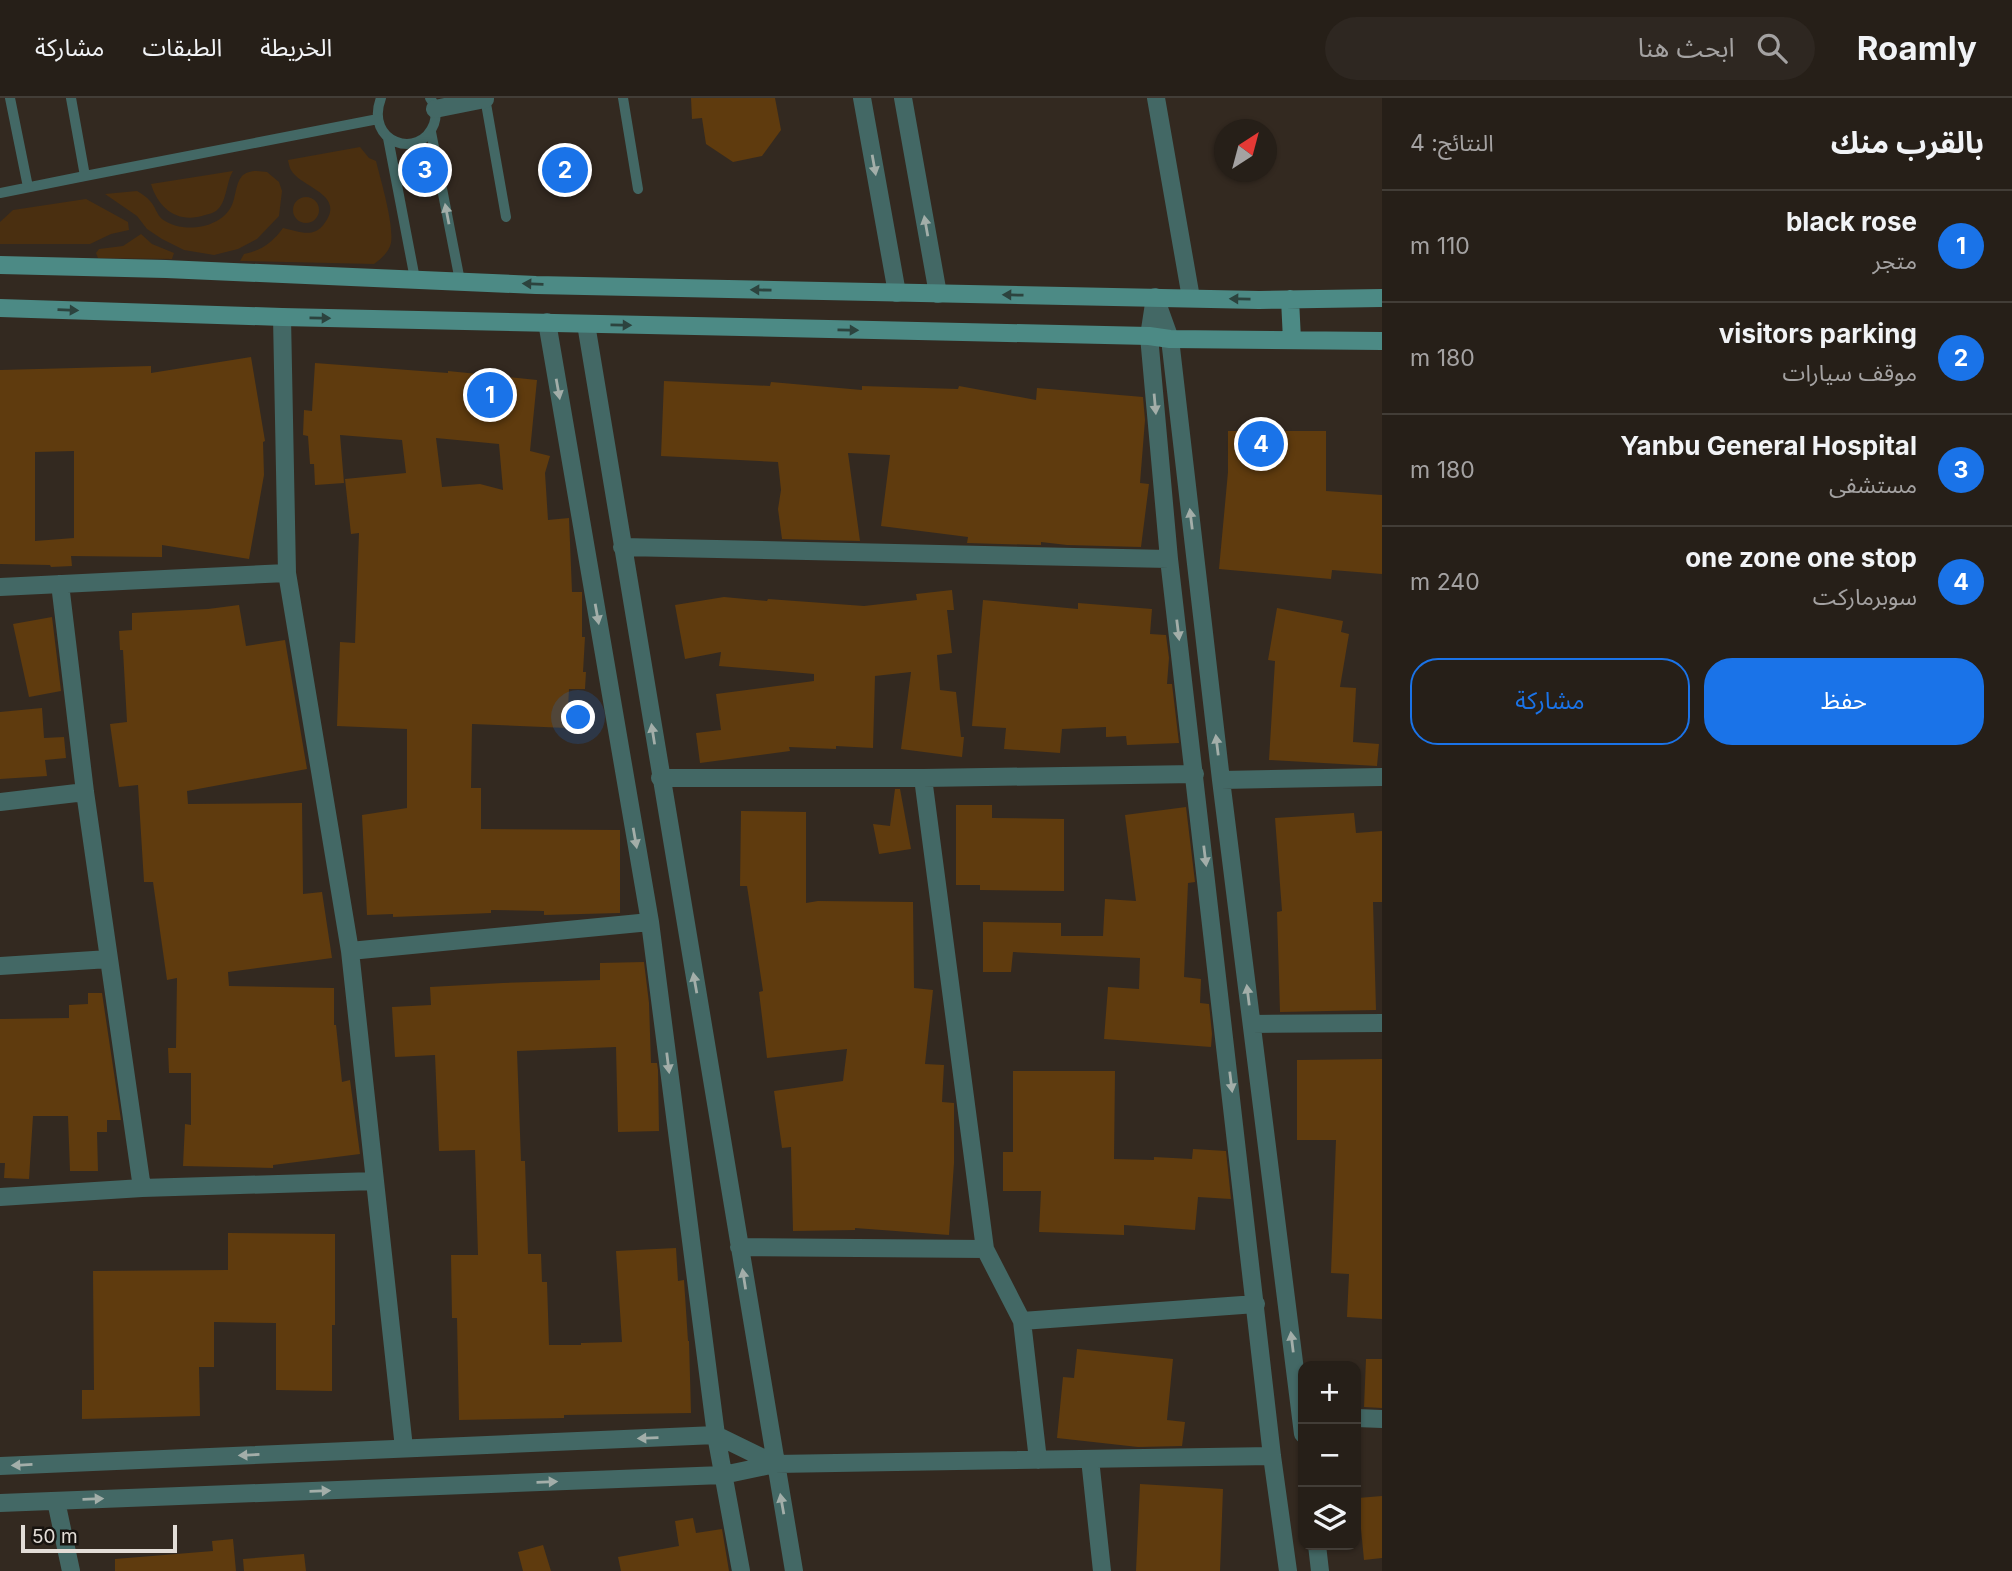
<!DOCTYPE html>
<html lang="ar">
<head>
<meta charset="utf-8">
<style>
	body { margin:0; font-family:Inter,"Noto Sans Arabic",sans-serif; background:#2e2721; color:#f1f3f6; direction:rtl }
	.controls { position:absolute; right:21px; bottom:21px; display:grid; overflow:hidden; border-radius:14px; box-shadow:0 2px 5px #0004 }
	.controls button { width:63px; height:63px; display:grid; place-items:center; padding:0; border:0; border-bottom:2px solid #423d37; background:#261f18; color:#f1f3f6; font:35px sans-serif }
	.compass { position:absolute; left:1214px; top:21px; width:63px; height:63px; border-radius:50%; background:#261f18; box-shadow:0 2px 5px #0004; rotate:36deg }
	.scale { position:absolute; left:21px; bottom:18px; width:156px; box-sizing:border-box; padding-left:7px; border:4px solid #e3ddd7; border-top:0; font-size:19px; line-height:24px; white-space:nowrap; color:#e3ddd7; -webkit-text-stroke:5px #17130f; paint-order:stroke }
	.you { position:absolute; left:579px; top:620px; width:24px; height:24px; margin:-18px; border:5px solid #fff; border-radius:50%; background:#1a73e8; box-shadow:0 0 0 10px #1a73e833 }
	.badge { display:grid; place-items:center; width:46px; height:46px; border-radius:50%; background:#1a73e8; color:#fff; font-size:23px; font-weight:700 }
	.pin { position:absolute; translate:-50% -50%; border:4px solid #fff; box-shadow:0 2px 7px #0006 }
	.list { margin:0; padding:0; list-style:none }
	h2 { display:flex; justify-content:space-between; align-items:center; height:91px; margin:0; padding:0 28px; font-size:30px }
	h2 small { font-size:23px; font-weight:400; color:#a4a2a2 }
	.list li { display:grid; grid-template-columns:46px 1fr auto; gap:21px; align-items:center; box-sizing:border-box; height:112px; padding:0 28px; border-top:2px solid #423d37 }
	.list b { display:block; font-size:26px; white-space:nowrap }
	.list p { margin:0; font-size:23px; white-space:nowrap; color:#a4a2a2 }
	.list em { font-size:23px; font-style:normal; color:#a4a2a2 }
	.actions { display:flex; gap:14px; padding:21px 28px }
	.actions a { flex:1; padding:16px 0; border:2px solid #1a73e8; border-radius:28px; text-align:center; font-size:24px; color:#1a73e8 }
	.actions .main { background:#1a73e8; color:#fff }
	.icon { flex:none; width:38px; height:38px; fill:none; stroke:currentColor; stroke-width:2; stroke-linecap:round; stroke-linejoin:round }
	.map { position:relative; flex:none; width:1382px; height:1473px; overflow:hidden; direction:ltr }
	header { display:flex; align-items:center; gap:42px; box-sizing:border-box; height:98px; padding:0 35px; background:#261f18; border-bottom:2px solid #423d37 }
	header strong { font-size:33px }
	nav { display:flex; gap:38px; margin-inline-start:auto; font-size:24px }
	.search { width:490px; height:63px; background:#2e2721; display:flex; align-items:center; gap:18px; box-sizing:border-box; padding:0 24px; border-radius:38px; color:#a4a2a2; font-size:26px }
	main { display:flex }
	aside { flex:1; background:#261f18 }
	.map>svg:first-child { display:block }
</style>
</head>
<body>
<header>
<strong>Roamly</strong>
<div class="search"><svg class="icon" aria-label="search" viewBox="0 0 24 24"><circle cx="10" cy="10" r="6"/><path d="M15 15l6 6"/></svg>ابحث هنا</div>
<nav><a>الخريطة</a><a>الطبقات</a><a>مشاركة</a></nav>
</header>
<main>
<aside>
<h2>بالقرب منك<small>النتائج: 4</small></h2>
<ul class="list">
<li><span class="badge">1</span><div><b>black rose</b><p>متجر</p></div><em>110 m</em></li>
<li><span class="badge">2</span><div><b>visitors parking</b><p>موقف سيارات</p></div><em>180 m</em></li>
<li><span class="badge">3</span><div><b>Yanbu General Hospital</b><p>مستشفى</p></div><em>180 m</em></li>
<li><span class="badge">4</span><div><b>one zone one stop</b><p>سوبرماركت</p></div><em>240 m</em></li>
</ul>
<div class="actions"><a class="main">حفظ</a><a>مشاركة</a></div>
</aside>
<div class="map">
<svg width="1382" height="1473" viewBox="0 0 1382 1473">
	<rect width="100%" height="100%" fill="#332920"/>
	<path fill="#4a2f10" d="M360,49L369,60L376,63C381,83 394,126 391,145C389,154 381,161 374,166L240,163L244,156C261,153 273,144 283,130C298,133 313,141 324,126C347,96 301,90 291,72C290,71 288,63 288,62Z
		M233,73C226,84 227,105 216,113C213,115 209,116 205,117C179,126 159,112 151,86Z
		M257,73L267,74L279,84L282,93L279,118L257,141L238,151L214,157L184,152L162,141L147,131L137,118L105,96L137,93C142,96 147,99 150,103C155,108 157,117 162,121C182,136 219,131 231,109C236,100 235,86 242,78C246,74 252,73 257,73Z
		M293 112a13 13 0 1 1 26 0a13 13 0 1 1-26 0Z
		M86,101L128,124L129,132L111,136L90,146H0V124L13,112Z
		M141,136L152,146L174,155L172,161L98,160L96,155L99,151L123,148Z"/>
	<path fill="#5f3b0e" fill-rule="evenodd" d="M691,0H775L781,32L762,58L733,64L706,46L702,20L692,21Z
		M251,259L265,343L263,344L264,377L249,461L162,447V459L71,458L72,468L51,469L50,467L0,466V272L151,268V275ZM74,353V440L35,443V354Z
		M315,265L448,275V273L537,282L530,353L550,358L545,375L548,422L569,420L572,494H582V539H585L583,574H586L585,591H569L567,630L472,626L471,690H481V731L620,732V815L544,817V813L491,812V815L393,819V816L367,817L362,717L407,710V631L337,628L340,544L355,545L359,435L351,436L345,381L406,375L402,342L340,337L344,385L315,387L314,366H310L308,338L303,337L304,312L312,313ZM436,340L499,346L503,392L480,386L442,389Z
		M664,283L770,288L771,284L862,292V288L958,291L959,288L1036,302L1037,290L1143,299L1145,322L1140,385L1149,386L1141,449L1067,447L1041,444V447L967,445L968,439L881,428L890,357L848,355L860,443L782,441L778,411L781,392L778,364L661,358Z
		M1228,333H1326V393L1382,397V476L1332,472L1331,481L1219,471L1228,374Z
		M952,492L954,512H947L952,555L937,557L940,592L956,594L961,639H964L962,659L901,651L911,574L875,578L873,650L836,648V651L789,649L790,653L700,665L696,635L721,632L716,596L814,583V576L719,568L721,554L685,561L675,507L724,499L767,503L768,501L864,508L917,502L916,496Z
		M983,502L1078,511V505L1152,511L1150,536L1166,537L1169,560L1167,586H1172L1179,645L1127,647L1126,638L1106,639V629L1062,631L1060,655L1004,651L1006,630L972,628Z
		M239,507L246,548L285,542L307,671L187,693L188,706L302,705L303,796L322,794L332,860L228,874L229,888L334,890V927H336L342,984L350,982L360,1056L273,1067V1070L183,1068L185,1026L191,1027V975H169L168,950H176L177,880L167,882L153,784H144L138,687L119,689L110,626L127,624L123,552H120L119,533L132,532V515L208,511Z
		M1277,510L1343,523L1341,534L1349,536L1340,589L1356,590L1353,644L1379,646L1377,668L1269,662L1275,563L1268,562Z
		M52,519L61,593L29,599L13,526Z
		M42,610L44,640L64,639L66,660L45,662L47,678L0,681V614Z
		M895,691H900L911,751L879,756L873,726L890,728Z
		M956,707H992V720L1064,721V793L980,792V787H956Z
		M1186,709L1195,784L1188,785L1184,879L1201,881L1200,905L1209,906L1212,936L1211,949L1104,941L1108,889L1139,891L1140,860L1013,854L1011,874H983V824L1061,825V838H1103L1105,801L1136,803L1125,717Z
		M741,713L806,714V805L818,803L913,804L914,890L933,892L925,966L944,967L942,1004L954,1005V1065L949,1137L855,1130V1132L793,1133L791,1049L782,1050L774,993L843,983L847,951L767,960L759,894L763,893L747,788H740Z
		M1354,715L1356,735L1382,733V804H1373L1376,912L1280,914L1277,814L1282,813L1275,720Z
		M644,864L649,905L651,965H657L658,972L659,1033L618,1034L616,949L517,953L521,1063H525L528,1156H541L542,1184H547L549,1247H581V1245L622,1244L616,1153L676,1150L678,1183L684,1182L688,1243H689L691,1315L564,1317V1320L459,1322L457,1220H452L451,1157H478L475,1052L439,1053L435,957L395,959L392,909L431,907L430,889L503,885L600,882V865Z
		M88,895H102L121,1022H107V1034H97L98,1073H70L68,1018H33L29,1081L4,1080L5,1065H0V921L69,920V907L88,906Z
		M1382,961V1221L1347,1219L1349,1176L1331,1175L1336,1042H1297V962Z
		M1013,973H1115L1114,1061L1154,1062V1059L1192,1061L1193,1051L1226,1053L1231,1101L1198,1099L1195,1132L1124,1127V1137L1039,1134L1041,1093H1003V1054H1013Z
		M228,1135L335,1136V1227H332V1293L276,1292V1225L214,1224V1269H199L200,1318L82,1321V1292H94L93,1173L228,1172Z
		M1077,1251L1173,1261L1167,1322L1185,1324L1182,1348L1138,1349L1057,1340L1063,1279L1074,1280Z
		M1366,1261H1382V1310L1364,1309Z
		M1140,1386L1223,1391L1220,1473H1136Z
		M1382,1398V1460L1364,1462L1358,1400Z
		M693,1420L696,1435L722,1431L729,1473H621L618,1459L679,1448L675,1423Z
		M233,1441L236,1473H115V1461L213,1453L212,1443Z
		M543,1447L551,1473H523L518,1454Z
		M304,1456L306,1473H244L243,1461Z"/>
	<g fill="none" stroke-linecap="round" stroke-linejoin="round">
		<path stroke="#436865" stroke-width="10" d="M10,0L28,89
			M71,0L85,78L378,21
			M381,0C364,45 420,63 434,26C437,17 436,8 430,0
			M485,0L506,119
			M623,0L638,91
			M431,34L460,183
			M388,40L415,181
			M0,95L85,78"/>
		<path stroke="#436865" stroke-width="18" d="M862,0L897,195
			M903,0L938,196
			M1156,0L1191,200
			M435,11L485,1
			M1155,199L1149,238L1169,461L1272,1358L1288,1473
			M1156,202L1170,241L1221,682L1303,1336
			M282,219L287,475L350,853L404,1350
			M547,224L650,824L716,1337L741,1473
			M586,226L794,1473
			M622,449L1169,461
			M60,486L85,694L142,1090
			M0,489L287,475
			M660,680H923L1195,676
			M1221,682L1382,679
			M0,704L85,694
			M350,853L650,824
			M0,868L109,861
			M1252,926L1382,925
			M0,1099L142,1090L375,1083
			M739,1149L985,1151L923,680
			M985,1151L1022,1223L1038,1362
			M1022,1223L1256,1206
			M1356,1320L1382,1321
			M1090,1361L1102,1473
			M0,1368L716,1337L775,1366
			M56,1403L71,1473
			M0,1405L723,1377L775,1366L1272,1358
			M1317,1447L1320,1473"/>
		<path stroke="#4c8a85" stroke-width="18" d="M0,167L166,171L536,187L1259,202L1382,200
			M1290,201L1292,242
			M0,210L282,219L1149,238L1170,241L1382,243"/>
	</g>
	<defs><path id="oneway-solid" d="M-6-.8H1V-3.2L6.5 0L1 3.2V.8H-6Z" transform="scale(1.75)"/></defs>
	<g fill="#a3aea9">
		<use href="#oneway-solid" transform="translate(874 67) rotate(80)"/>
		<use href="#oneway-solid" transform="translate(447 116) rotate(-101)"/>
		<use href="#oneway-solid" transform="translate(926 128) rotate(-100)"/>
		<use href="#oneway-solid" transform="translate(558 291) rotate(80)"/>
		<use href="#oneway-solid" transform="translate(1155 306) rotate(85)"/>
		<use href="#oneway-solid" transform="translate(1191 421) rotate(-97)"/>
		<use href="#oneway-solid" transform="translate(597 516) rotate(80)"/>
		<use href="#oneway-solid" transform="translate(1178 532) rotate(83)"/>
		<use href="#oneway-solid" transform="translate(653 636) rotate(-99)"/>
		<use href="#oneway-solid" transform="translate(1217 647) rotate(-97)"/>
		<use href="#oneway-solid" transform="translate(635 740) rotate(80)"/>
		<use href="#oneway-solid" transform="translate(1205 758) rotate(83)"/>
		<use href="#oneway-solid" transform="translate(695 885) rotate(-100)"/>
		<use href="#oneway-solid" transform="translate(1248 897) rotate(-97)"/>
		<use href="#oneway-solid" transform="translate(668 965) rotate(83)"/>
		<use href="#oneway-solid" transform="translate(1231 984) rotate(83)"/>
		<use href="#oneway-solid" transform="translate(744 1181) rotate(-99)"/>
		<use href="#oneway-solid" transform="translate(1292 1244) rotate(-97)"/>
		<use href="#oneway-solid" transform="translate(648 1340) rotate(178)"/>
		<use href="#oneway-solid" transform="translate(249 1357) rotate(177)"/>
		<use href="#oneway-solid" transform="translate(22 1367) rotate(177)"/>
		<use href="#oneway-solid" transform="translate(547 1384) rotate(-2)"/>
		<use href="#oneway-solid" transform="translate(320 1393) rotate(-2)"/>
		<use href="#oneway-solid" transform="translate(93 1401) rotate(-2)"/>
		<use href="#oneway-solid" transform="translate(782 1406) rotate(-100)"/>
	</g>
	<g fill="#2c433e">
		<use href="#oneway-solid" transform="translate(533 186) rotate(-178)"/>
		<use href="#oneway-solid" transform="translate(761 192) rotate(-179)"/>
		<use href="#oneway-solid" transform="translate(1013 197) rotate(-179)"/>
		<use href="#oneway-solid" transform="translate(1240 201) rotate(-179)"/>
		<use href="#oneway-solid" transform="translate(68 212) rotate(2)"/>
		<use href="#oneway-solid" transform="translate(320 220) rotate(1)"/>
		<use href="#oneway-solid" transform="translate(621 227) rotate(1)"/>
		<use href="#oneway-solid" transform="translate(848 232) rotate(1)"/>
	</g>
</svg>
<div class="controls">
<button>+</button>
<button>−</button>
<button><svg class="icon" aria-label="layers" viewBox="0 0 24 24"><path d="M12 4l9 5-9 5-9-5zM3 14l9 5 9-5"/></svg></button>
</div>
<svg class="compass" viewBox="-18 -18 36 36"><path d="M0-13l5 13h-10z" fill="#e53935"/><path d="M0 13l5-13h-10z" fill="#a4a2a2"/></svg>
<div class="scale">50 m</div>
<div class="you"></div>
<div class="pin badge" style="left:490px;top:297px">1</div>
<div class="pin badge" style="left:565px;top:72px">2</div>
<div class="pin badge" style="left:425px;top:72px">3</div>
<div class="pin badge" style="left:1261px;top:346px">4</div>
</div>
</main>
</body>
</html>
